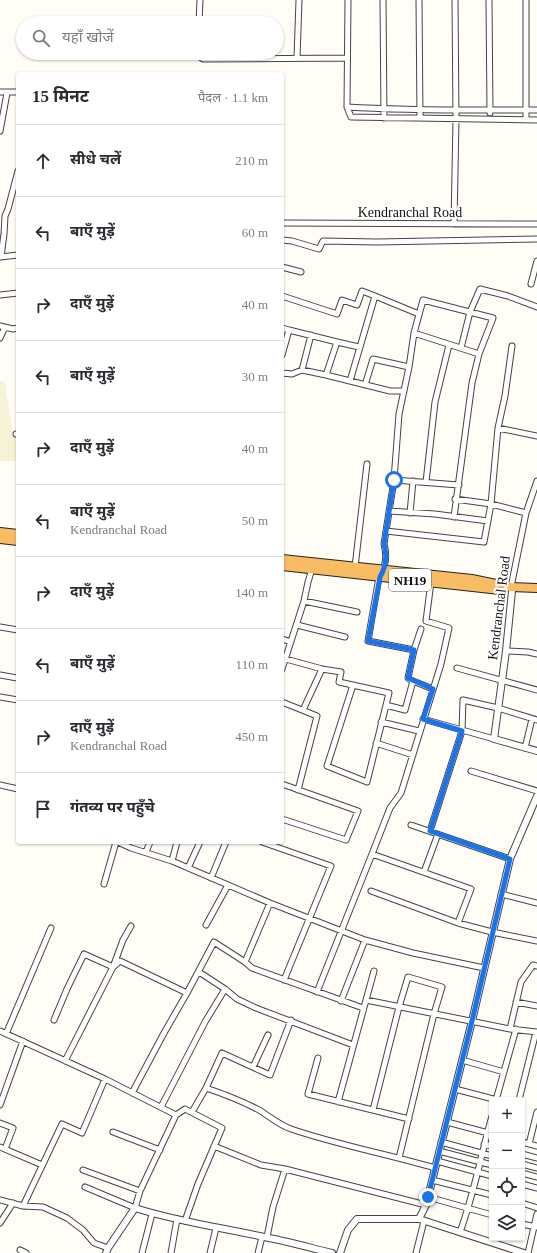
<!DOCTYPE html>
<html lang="hi">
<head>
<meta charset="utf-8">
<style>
	body { margin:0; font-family:"Times New Roman","Noto Sans Devanagari",serif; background:#f7f7f7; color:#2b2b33 }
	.controls { position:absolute; right:12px; bottom:12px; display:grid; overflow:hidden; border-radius:4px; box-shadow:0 1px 3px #0004 }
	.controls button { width:36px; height:36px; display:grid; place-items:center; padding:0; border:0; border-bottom:1px solid #e1e1e2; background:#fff; color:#2b2b33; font:20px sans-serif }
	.stop { position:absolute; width:12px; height:12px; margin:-9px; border:3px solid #1a73e8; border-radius:50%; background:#fff }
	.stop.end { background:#1a73e8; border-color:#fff; box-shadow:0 1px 4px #0008 }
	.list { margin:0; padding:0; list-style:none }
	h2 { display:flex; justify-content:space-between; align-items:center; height:52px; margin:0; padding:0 16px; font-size:17px }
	h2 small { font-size:13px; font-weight:400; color:#7c7c81 }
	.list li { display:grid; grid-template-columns:26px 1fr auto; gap:12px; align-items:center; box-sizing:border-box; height:72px; padding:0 16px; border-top:1px solid #e1e1e2 }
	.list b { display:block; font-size:15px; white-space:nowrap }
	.list p { margin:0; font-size:13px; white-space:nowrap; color:#7c7c81 }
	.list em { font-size:13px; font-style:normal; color:#7c7c81 }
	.icon { flex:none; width:22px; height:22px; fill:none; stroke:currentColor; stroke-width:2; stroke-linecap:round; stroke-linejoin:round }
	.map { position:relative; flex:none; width:537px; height:1253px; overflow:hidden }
	.search { position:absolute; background:#fff; box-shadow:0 1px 3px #0004; left:16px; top:16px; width:268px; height:44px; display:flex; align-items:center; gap:10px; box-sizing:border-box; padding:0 14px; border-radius:22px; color:#7c7c81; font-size:15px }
	.panel { position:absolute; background:#fff; box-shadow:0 1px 3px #0004; left:16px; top:72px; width:268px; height:772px; border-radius:4px }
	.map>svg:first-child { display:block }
</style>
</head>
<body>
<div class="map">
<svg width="537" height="1253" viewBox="0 0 537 1253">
	<rect width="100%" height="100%" fill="#fffdf5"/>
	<path fill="#f6f3d4" d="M0,381L5,382L13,436H18V461H0Z"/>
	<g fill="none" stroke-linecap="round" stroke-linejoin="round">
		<g stroke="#444" stroke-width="7">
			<path id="minor" d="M348,0L347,107L351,117L537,120
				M383,0L384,118
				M419,0L420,118
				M489,0L490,113
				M199,23L200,0
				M199,53L200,57L203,59L347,58
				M297,58L299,0
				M0,92H18
				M347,107C410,111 474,110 537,110
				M526,120V0
				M0,131L7,93
				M282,223L537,224
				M454,224L456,119L455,0
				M282,240L292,241L319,249L323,241L377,242L537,239
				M0,257L18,255
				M1,257L4,234L5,216L8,209L18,171
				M282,267L301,272
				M531,284L537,261
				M0,295L18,293
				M282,296L337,314L342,300L357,305L362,291L375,296
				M0,326L13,329L18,328
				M282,328L289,330L282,355
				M289,330L337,342
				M414,333L479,354
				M0,338L5,327
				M461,348L470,312L480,289L508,296L537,307
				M302,370L311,335
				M282,373L292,374L302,370L326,375L390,391H404
				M326,375L337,342L359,347
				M350,381L375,296L419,314
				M365,385L373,359L409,367
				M498,428L537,436
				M16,434H18
				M394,480L459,485
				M426,482L435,402L449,345
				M455,499L491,504L526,513
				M389,511L435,514L488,521
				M410,513L413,481
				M386,531L484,542L491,504L498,428L505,396L512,346
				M355,567L367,464
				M431,582L426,621L449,628L441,664L401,793L390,808L372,854L471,889L458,923
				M511,587L526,513L537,481
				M304,601L308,582L312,569
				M297,625L345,637
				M0,627L18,630
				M282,639L291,642
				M414,650L421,629
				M506,651L528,652L537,654
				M286,659L322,669L341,672L339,682L389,693L367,782L327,766L353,685
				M457,668L537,690
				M282,669L304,601L357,612
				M0,675L17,678
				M413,681L433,689
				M0,697L18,700
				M282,702L317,716L298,790
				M386,705L405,710L413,681L408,678L414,650L368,641L379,577C386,567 387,555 384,544L394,480L399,414L409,367L414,333L423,300L493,318L479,354L472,383L454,517
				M303,710L322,669
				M423,719L494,739
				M381,722L419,731
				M376,743L413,755
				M525,748L532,719
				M471,771L537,791
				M282,784L358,811L346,840L282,819
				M0,785L18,789
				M411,825L510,859
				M430,831L462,731L463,700L498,708L537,720
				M118,842L131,848L172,861L270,903L365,940L413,953L484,968
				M262,842L331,866L284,980
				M146,852L150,842
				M172,861L177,842
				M188,868L200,842
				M424,872L438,834
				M211,878L226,842
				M104,884L116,842
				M371,891L458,923L492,932L537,941
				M501,894L537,903
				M206,925L228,885
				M245,962L270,903
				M199,972L225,989L237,999L256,1008L353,1045
				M317,992L372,854
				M366,1000L510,1029L537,1032
				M341,1001L365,940
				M516,1002L537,1006
				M54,1020L67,989L84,954L113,967L120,961L187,993
				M291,1020L270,1075L222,1053L206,1088C224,1094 242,1101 259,1110C269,1116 279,1125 291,1129C338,1145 387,1154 435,1168
				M510,1029L521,982L533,965L537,966
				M0,1031L105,1079L176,1115L140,1191L135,1208L85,1187
				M6,1034L51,928
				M318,1058L308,1094L409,1119
				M462,1060L504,1072
				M65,1061L113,967L123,940L131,926
				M253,1067L268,1035
				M455,1089L497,1100
				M132,1093L164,1033L187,993L214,942L245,962L252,968L363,1008
				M496,1100L516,1029
				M519,1100L536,1032
				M338,1102L374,971
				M0,1105L23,1041
				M161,1107L205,1022L225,989
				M373,1110L399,1007L408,977L442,987L434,1014L399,1158
				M192,1112L206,1088
				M176,1115L185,1109L222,1128L198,1184L185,1221
				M447,1122L492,1134
				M0,1123L13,1128L5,1149
				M113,1132L160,1150
				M441,1142L492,1156
				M522,1142L537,1146
				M484,1144L492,1146
				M529,1144L537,1112
				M214,1146L261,1165L285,1169L426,1205
				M0,1147L42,1165
				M439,1151L492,1165
				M522,1154L537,1158
				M437,1161L492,1176
				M522,1164L537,1168
				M83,1170L140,1191
				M522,1173L537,1177
				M432,1180L492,1195
				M522,1184L537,1188
				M428,1197L492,1215
				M0,1200L23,1206L43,1207L67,1218L83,1230L94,1243L108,1248
				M522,1203L537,1208
				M23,1206L62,1124L82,1133L105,1079
				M0,1223L13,1203
				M522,1224L536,1227
				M460,1232C474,1194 481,1155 492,1116
				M267,1237L273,1207L285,1169
				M20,1250L26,1253
				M142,1253L152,1214
				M171,1253L177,1219
				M210,1253L216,1228
				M258,1253L262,1237
				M416,1253L424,1221
				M528,1253L537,1214"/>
		</g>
		<g stroke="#444" stroke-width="8">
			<path id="tertiary" d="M511,587L512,591L506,651L494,739L537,751
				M419,1219L426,1205L472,1021L510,859L537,796
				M106,1253L108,1248L135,1208C179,1222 224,1228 269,1238C290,1242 311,1248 332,1253
				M340,1253L348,1230L357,1219H419L524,1253"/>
		</g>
		<g stroke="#222" stroke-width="10">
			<path id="trunk" d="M0,532L18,534
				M0,539L18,541
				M282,559L472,579L511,587L537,588
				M282,566L500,590"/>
		</g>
		<use href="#minor" stroke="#fff" stroke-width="5"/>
		<use href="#tertiary" stroke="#fff" stroke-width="6"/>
		<use href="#trunk" stroke="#f7bc64" stroke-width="8"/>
	</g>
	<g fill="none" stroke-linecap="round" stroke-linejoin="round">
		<path stroke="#1a73e8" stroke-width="5" d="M394,480L384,544C387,555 386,567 380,577L368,641L414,650L408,678L433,689L423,719L462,731L430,831L510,859L472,1021L428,1197"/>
	</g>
	<g text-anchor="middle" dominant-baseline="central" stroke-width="4" stroke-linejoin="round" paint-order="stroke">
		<rect fill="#fff" stroke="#585858" stroke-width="1" x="389" y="569" width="42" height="22" rx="3"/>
		<g font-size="13" font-weight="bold" fill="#111">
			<text x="410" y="580">NH19</text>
		</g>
		<g font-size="14" fill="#111" stroke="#fff">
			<text x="410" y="212">Kendranchal Road</text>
			<text transform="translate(499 608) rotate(-83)">Kendranchal Road</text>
		</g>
	</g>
</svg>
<div class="controls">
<button>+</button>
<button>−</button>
<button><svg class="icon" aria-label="locate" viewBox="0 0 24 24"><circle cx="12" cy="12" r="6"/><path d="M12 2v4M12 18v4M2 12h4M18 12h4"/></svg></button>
<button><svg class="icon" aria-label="layers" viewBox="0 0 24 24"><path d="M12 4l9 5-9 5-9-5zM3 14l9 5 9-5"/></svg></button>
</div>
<div class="stop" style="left:394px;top:480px"></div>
<div class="stop end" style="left:428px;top:1197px"></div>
<div class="search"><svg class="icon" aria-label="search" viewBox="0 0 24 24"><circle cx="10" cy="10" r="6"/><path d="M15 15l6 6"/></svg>यहाँ खोजें</div>
<section class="panel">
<h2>15 मिनट<small>पैदल · 1.1 km</small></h2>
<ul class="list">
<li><svg class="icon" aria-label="ahead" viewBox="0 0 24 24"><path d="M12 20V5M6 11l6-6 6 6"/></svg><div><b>सीधे चलें</b></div><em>210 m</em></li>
<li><svg class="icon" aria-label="left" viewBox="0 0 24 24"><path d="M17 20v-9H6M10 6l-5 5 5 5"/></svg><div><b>बाएँ मुड़ें</b></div><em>60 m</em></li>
<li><svg class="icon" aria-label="right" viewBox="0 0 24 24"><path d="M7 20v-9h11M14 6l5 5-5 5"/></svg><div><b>दाएँ मुड़ें</b></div><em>40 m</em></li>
<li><svg class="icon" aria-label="left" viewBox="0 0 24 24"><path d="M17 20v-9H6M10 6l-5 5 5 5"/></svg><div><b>बाएँ मुड़ें</b></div><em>30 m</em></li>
<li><svg class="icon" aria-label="right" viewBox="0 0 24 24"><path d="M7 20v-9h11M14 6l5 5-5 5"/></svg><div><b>दाएँ मुड़ें</b></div><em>40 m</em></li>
<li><svg class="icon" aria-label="left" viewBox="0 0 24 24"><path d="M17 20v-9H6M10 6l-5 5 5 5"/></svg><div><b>बाएँ मुड़ें</b><p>Kendranchal Road</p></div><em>50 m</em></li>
<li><svg class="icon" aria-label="right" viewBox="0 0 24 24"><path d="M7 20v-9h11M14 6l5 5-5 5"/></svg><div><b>दाएँ मुड़ें</b></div><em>140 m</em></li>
<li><svg class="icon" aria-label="left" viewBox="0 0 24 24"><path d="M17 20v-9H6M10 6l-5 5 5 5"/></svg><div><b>बाएँ मुड़ें</b></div><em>110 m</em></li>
<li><svg class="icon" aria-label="right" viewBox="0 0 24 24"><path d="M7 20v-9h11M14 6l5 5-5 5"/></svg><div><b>दाएँ मुड़ें</b><p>Kendranchal Road</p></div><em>450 m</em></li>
<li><svg class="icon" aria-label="arrive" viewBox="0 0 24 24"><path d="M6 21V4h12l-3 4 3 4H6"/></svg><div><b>गंतव्य पर पहुँचे</b></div></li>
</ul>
</section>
</div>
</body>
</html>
